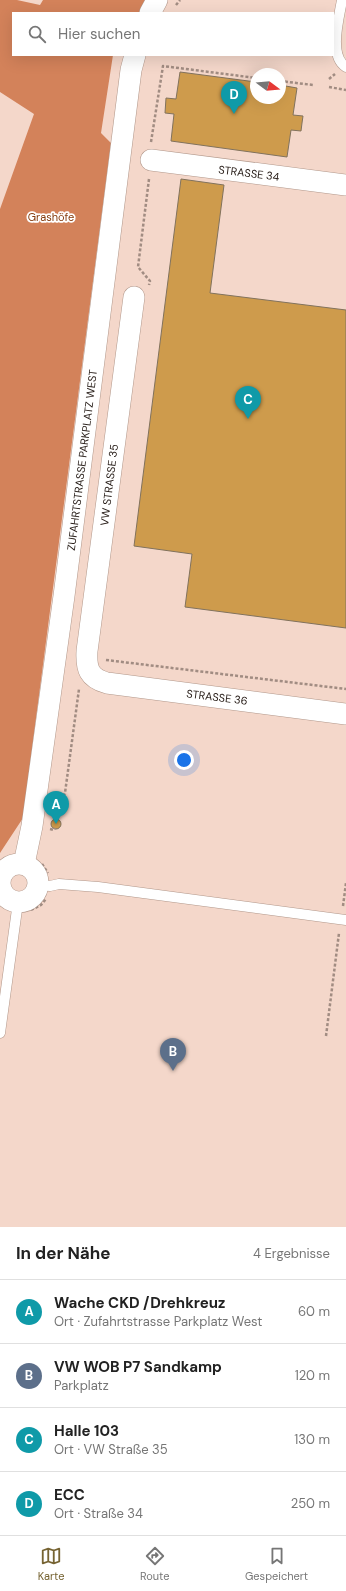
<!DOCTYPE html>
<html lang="de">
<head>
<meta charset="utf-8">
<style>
	body { margin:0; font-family:"DM Sans",sans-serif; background:#f6f6f6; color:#222 }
	.compass { position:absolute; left:250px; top:68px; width:36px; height:36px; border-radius:50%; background:#fff; box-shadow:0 4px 16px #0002; rotate:106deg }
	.you { position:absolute; left:184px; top:760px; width:14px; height:14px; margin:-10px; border:3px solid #fff; border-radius:50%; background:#1a73e8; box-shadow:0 0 0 6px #1a73e833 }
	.badge { display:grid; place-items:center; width:26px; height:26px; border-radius:50%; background:#766332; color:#fff; font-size:13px; font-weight:700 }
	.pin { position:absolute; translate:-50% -33px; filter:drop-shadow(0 1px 2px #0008) }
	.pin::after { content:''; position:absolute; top:21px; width:14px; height:12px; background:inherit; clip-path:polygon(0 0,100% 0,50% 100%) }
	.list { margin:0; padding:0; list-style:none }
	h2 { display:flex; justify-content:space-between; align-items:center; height:52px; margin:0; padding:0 16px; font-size:17px }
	h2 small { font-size:13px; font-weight:400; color:#767676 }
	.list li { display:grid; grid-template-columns:26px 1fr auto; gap:12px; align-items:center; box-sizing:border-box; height:64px; padding:0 16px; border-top:1px solid #e0e0e0 }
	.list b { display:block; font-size:15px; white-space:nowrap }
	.list p { margin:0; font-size:13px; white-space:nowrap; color:#767676 }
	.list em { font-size:13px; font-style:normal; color:#767676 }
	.icon { flex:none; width:22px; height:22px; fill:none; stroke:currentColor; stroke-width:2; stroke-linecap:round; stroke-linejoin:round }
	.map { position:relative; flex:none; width:346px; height:1227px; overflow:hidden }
	.search { position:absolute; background:#fff; box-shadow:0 4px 16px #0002; left:12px; right:12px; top:12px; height:44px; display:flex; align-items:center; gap:10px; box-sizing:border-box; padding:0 14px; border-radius:0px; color:#767676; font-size:15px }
	.sheet { height:308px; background:#fff }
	nav { display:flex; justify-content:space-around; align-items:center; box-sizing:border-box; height:56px; border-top:1px solid #e0e0e0; background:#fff; font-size:11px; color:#767676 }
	nav a { display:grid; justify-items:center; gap:2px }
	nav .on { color:#766332 }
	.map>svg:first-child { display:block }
</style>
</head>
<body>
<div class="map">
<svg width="346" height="1227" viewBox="0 0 346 1227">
	<rect width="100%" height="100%" fill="#f4d7ca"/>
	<path fill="#d3825a" d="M0,0H17L40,5L43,0H148L139,13H13V55H113L101,133L111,143L23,818L0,853V209L34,114L0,92Z"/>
	<path fill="#ce9b4c" stroke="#81725d" d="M180,72L256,82V98H280V85L297,88L293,115L303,116L302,123L301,131L291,130L287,157L171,141L174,114L165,113L166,98L176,99Z
		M181,179L224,185L210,293L346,310V628L185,607L192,554L134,546Z
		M51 824a5 5 0 1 1 10 0a5 5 0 1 1-10 0Z"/>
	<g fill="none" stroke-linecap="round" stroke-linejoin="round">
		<g stroke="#b1978a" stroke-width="11">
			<path id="lane" d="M342,0C339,18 328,56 346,67
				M38,885L50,886L59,884L98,887L346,920
				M0,1033L18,902"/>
		</g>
		<g stroke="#b1978a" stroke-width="22">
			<path id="street" d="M150,13L157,0
				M151,160L346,185
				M134,297L87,651C86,669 89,678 107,683L346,714
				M0 883a19 19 0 1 1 38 0a19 19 0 1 1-38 0Z
				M24,864L32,826L64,596L131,70L135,55"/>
		</g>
		<path stroke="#a18c82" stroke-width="2.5" stroke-dasharray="3 2" stroke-linecap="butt" d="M176,5L180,0
			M329,79L335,74
			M280,81L313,85
			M329,87L346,90
			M151,142L163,66L256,78
			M149,179L138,267L150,281L149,285
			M106,660L346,689
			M56,820L59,806L65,793L79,689
			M50,829L54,830L55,828
			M42,864L48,873
			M343,906L346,883
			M31,910L41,905L46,899
			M326,1036L339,933"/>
		<use href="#lane" stroke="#fff" stroke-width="10"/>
		<use href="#street" stroke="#fff" stroke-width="21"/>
	</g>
	<g text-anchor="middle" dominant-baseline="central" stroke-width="3.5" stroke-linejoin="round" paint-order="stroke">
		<g font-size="11" fill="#2a201b" stroke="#fff">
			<text transform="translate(249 173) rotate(7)">STRASSE 34</text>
			<text transform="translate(82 460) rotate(-83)">ZUFAHRTSTRASSE PARKPLATZ WEST</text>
			<text transform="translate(109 485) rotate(-83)">VW STRASSE 35</text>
			<text transform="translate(217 697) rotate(7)">STRASSE 36</text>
		</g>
		<g font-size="11" fill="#853b0d" stroke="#fff">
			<text x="51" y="217">Grashöfe</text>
		</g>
	</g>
</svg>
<svg class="compass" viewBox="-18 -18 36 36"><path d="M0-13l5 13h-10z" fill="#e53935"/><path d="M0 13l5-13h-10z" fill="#767676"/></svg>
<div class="you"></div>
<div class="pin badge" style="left:56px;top:824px;background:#0f9aa8">A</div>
<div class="pin badge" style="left:173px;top:1071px;background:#5c6f8a">B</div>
<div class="pin badge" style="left:248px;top:419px;background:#0f9aa8">C</div>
<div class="pin badge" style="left:234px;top:114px;background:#0f9aa8">D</div>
<div class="search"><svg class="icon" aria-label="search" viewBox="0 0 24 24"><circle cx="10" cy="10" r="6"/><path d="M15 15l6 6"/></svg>Hier suchen</div>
</div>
<section class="sheet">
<h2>In der Nähe<small>4 Ergebnisse</small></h2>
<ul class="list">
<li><span class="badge" style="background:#0f9aa8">A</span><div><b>Wache CKD /Drehkreuz</b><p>Ort · Zufahrtstrasse Parkplatz West</p></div><em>60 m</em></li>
<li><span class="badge" style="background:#5c6f8a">B</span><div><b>VW WOB P7 Sandkamp</b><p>Parkplatz</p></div><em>120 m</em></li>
<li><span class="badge" style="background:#0f9aa8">C</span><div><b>Halle 103</b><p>Ort · VW Straße 35</p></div><em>130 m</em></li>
<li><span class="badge" style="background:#0f9aa8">D</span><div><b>ECC</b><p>Ort · Straße 34</p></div><em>250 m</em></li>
</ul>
</section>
<nav>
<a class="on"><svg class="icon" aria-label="map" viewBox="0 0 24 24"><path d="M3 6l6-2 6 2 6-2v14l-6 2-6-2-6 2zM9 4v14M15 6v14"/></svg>Karte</a>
<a><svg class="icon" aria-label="directions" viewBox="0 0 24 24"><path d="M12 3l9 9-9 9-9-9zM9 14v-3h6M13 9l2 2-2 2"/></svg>Route</a>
<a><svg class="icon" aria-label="saved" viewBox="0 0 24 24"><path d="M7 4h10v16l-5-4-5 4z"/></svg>Gespeichert</a>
</nav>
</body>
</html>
